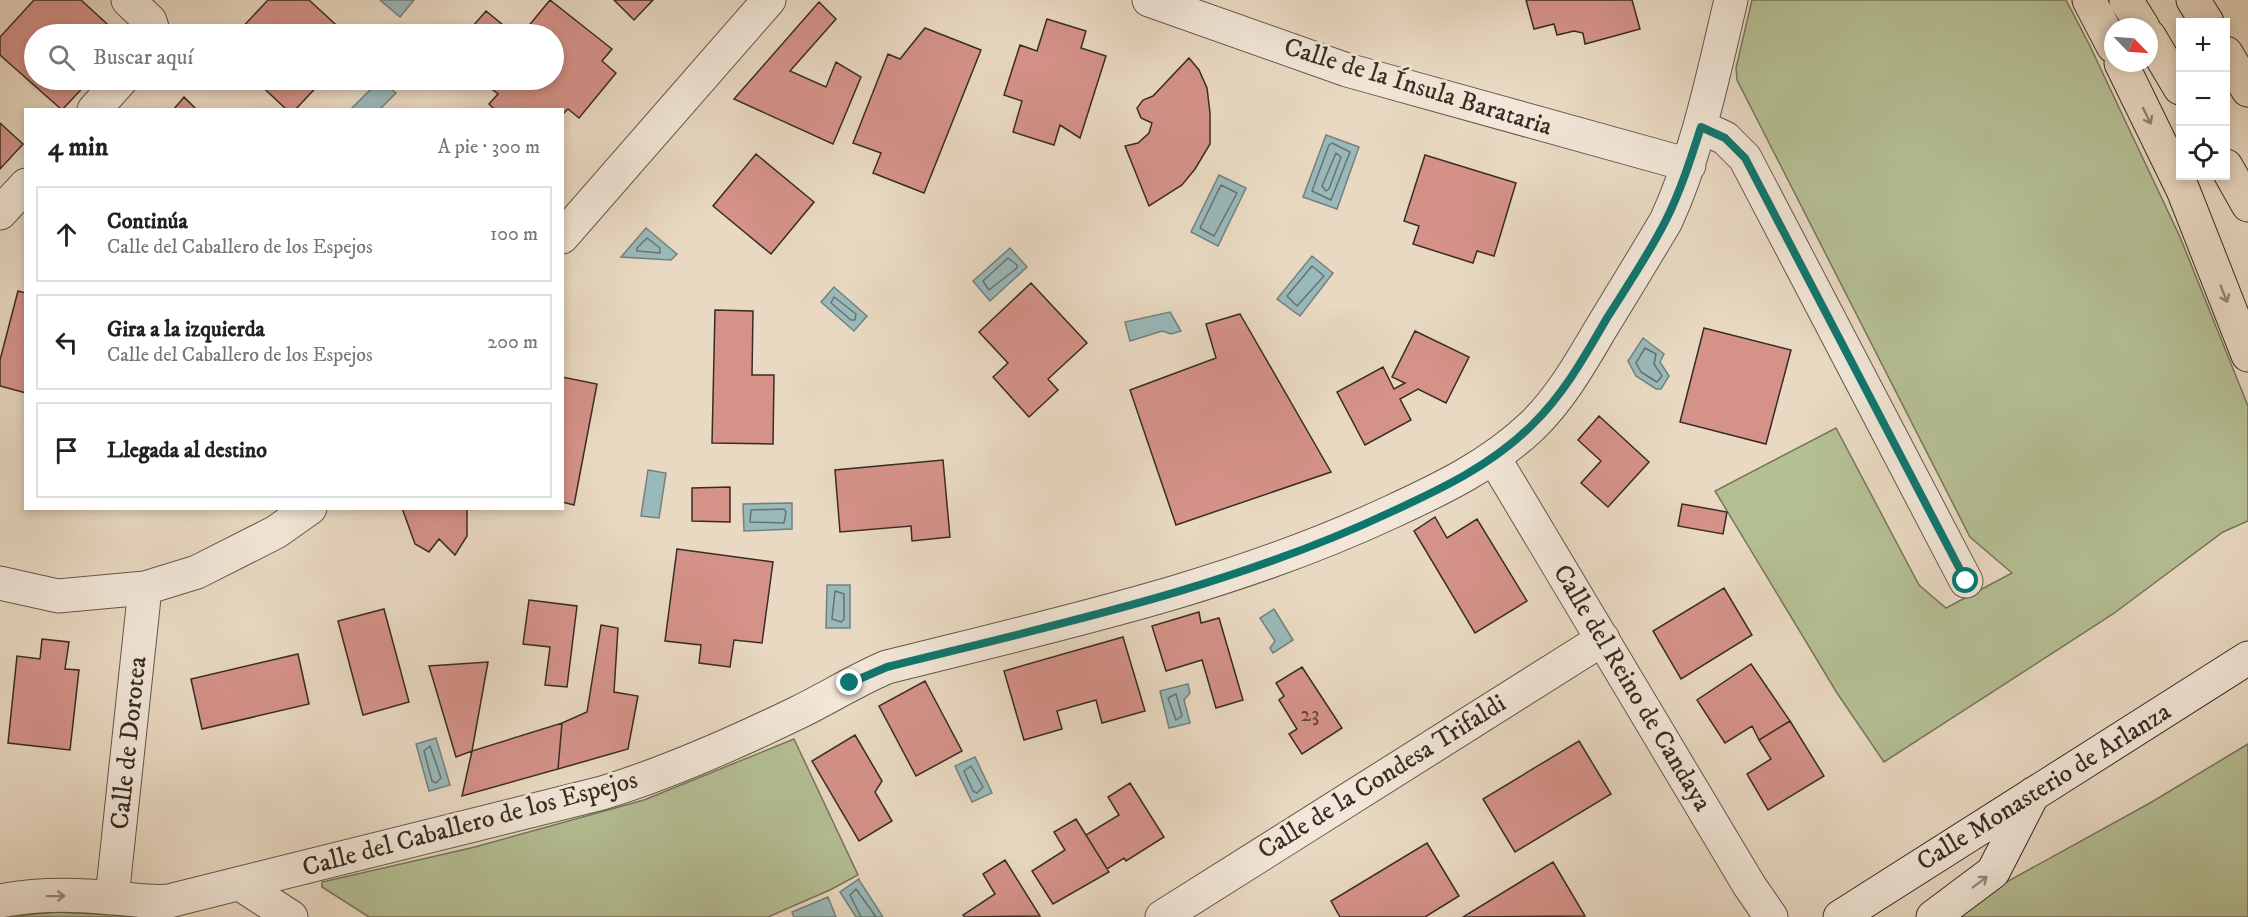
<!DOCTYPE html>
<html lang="es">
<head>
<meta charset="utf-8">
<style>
	body { margin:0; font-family:"IM FELL DW Pica",serif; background:#f6f6f6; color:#222 }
	.controls { position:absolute; right:18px; top:18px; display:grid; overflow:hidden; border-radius:0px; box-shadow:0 3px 9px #0003 }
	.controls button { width:54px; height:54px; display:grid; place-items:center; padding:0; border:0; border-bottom:2px solid #e0e0e0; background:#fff; color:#222; font:30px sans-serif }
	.compass { position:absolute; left:2104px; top:18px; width:54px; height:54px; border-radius:50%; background:#fff; box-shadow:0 3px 9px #0003; rotate:115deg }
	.stop { position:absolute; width:18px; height:18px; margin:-14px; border:4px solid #0f766e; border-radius:50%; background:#fff }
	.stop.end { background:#0f766e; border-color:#fff; box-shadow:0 2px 6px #0008 }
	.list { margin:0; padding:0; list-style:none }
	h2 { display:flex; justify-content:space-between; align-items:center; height:78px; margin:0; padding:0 24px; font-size:26px }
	h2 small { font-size:20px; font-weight:400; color:#767676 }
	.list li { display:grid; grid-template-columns:39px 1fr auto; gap:18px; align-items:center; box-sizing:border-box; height:96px; margin:0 12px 12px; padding:0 12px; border:2px solid #e0e0e0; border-radius:0px }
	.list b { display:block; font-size:22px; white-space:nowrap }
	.list p { margin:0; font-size:20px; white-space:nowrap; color:#767676 }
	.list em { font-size:20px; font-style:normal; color:#767676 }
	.icon { flex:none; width:33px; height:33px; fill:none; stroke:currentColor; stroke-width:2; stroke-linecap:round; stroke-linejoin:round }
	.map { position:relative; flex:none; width:2248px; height:917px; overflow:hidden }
	.search { position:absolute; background:#fff; box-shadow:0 3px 9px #0003; left:24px; top:24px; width:540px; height:66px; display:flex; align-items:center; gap:15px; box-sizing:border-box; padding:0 21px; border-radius:33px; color:#767676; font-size:22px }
	.panel { position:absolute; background:#fff; box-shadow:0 3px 9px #0003; left:24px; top:108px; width:540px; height:402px; border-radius:0px }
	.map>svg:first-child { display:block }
</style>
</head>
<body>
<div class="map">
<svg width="2248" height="917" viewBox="0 0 2248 917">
	<rect width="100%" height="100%" fill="#e9d9c2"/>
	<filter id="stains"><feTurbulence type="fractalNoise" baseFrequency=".00333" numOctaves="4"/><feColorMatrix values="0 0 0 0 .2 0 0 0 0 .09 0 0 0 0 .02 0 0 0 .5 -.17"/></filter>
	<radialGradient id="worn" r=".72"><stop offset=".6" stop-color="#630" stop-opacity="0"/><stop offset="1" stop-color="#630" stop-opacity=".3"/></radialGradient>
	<path fill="#b5bf94" stroke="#76765c" stroke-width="1.5" d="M1752,0H2066L2089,44L2180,237L2248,406V521L2223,532L2113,614L1884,762L1837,693L1715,491L1836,428L1919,585L1946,608L2012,573L1970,537L1737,80L1736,68Z
		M794,739L858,875L830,890L768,917H369L322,887V882L475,847L644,800Z
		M2248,744V917H1943L2150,803Z
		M56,912L152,917H7Z"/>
	<path fill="#99b9ba" stroke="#72817e" stroke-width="1.5" d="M380,0H414L400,17Z
		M380,80L396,93L380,109H351Z
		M1326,135L1359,147L1337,209L1303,197Z
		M1219,175L1246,188L1218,246L1191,232Z
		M646,228L677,254L671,260L621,257Z
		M1010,248L1027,267L990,301L973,281Z
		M1312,256L1333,273L1300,316L1277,299Z
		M834,287L867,316L854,331L821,302Z
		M1170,312L1181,331L1171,334L1162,331L1130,341L1125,322Z
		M1643,338L1664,354L1660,362L1669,376L1661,389H1656L1636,376L1628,361Z
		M648,470L666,473L659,518L641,516Z
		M792,503V529L744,531L743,504Z
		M827,585H850V628H826Z
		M1274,609L1293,640L1273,653L1270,648L1275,641L1260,618Z
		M1188,684L1190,693L1184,700L1190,723L1169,728L1160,691Z
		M436,738L450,785L429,791L416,744Z
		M975,757L992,793L972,802L955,766Z
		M859,879V880L883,917H856L840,892Z
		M828,897L836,917H794L792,912Z"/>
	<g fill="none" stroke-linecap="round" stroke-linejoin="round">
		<path stroke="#687270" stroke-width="1.5" d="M1332,143L1350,152L1331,200L1312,191L1329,145Z
			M1336,153L1341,157L1329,189L1326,191L1322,186Z
			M1221,185L1237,193L1214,236L1200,228Z
			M647,238L660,248V253L637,251V248Z
			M1008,258L1017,265V268L989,290L983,281Z
			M1312,266L1324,276L1297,306L1287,296Z
			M834,297L856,314L855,320H851L831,303Z
			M1645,348L1656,354L1654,364L1662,376L1657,382L1641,372L1636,363Z
			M784,509L786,512L784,523L750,522L751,510Z
			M835,591L844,594V619L841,622L832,619Z
			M1176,694L1182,716L1176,720L1168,698Z
			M430,746L441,778L436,783L432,781L424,751Z
			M971,766L983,787L977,793L973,791L964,771Z
			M861,917L850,895L856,889L876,917"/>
	</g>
	<path fill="#d59289" stroke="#382c25" stroke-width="1.5" d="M34,0H81L118,34H34V80H90L62,110L0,55V37Z
		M268,0H309L346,34H236Z
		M550,0L612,49L602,61L616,73L579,118L568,109L562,115V110H495L489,104L498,94L481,80H554V34H522Z
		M614,0H653L634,20Z
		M1526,0H1632L1640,29L1585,44L1583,33L1574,31L1557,35L1554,24L1534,29Z
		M819,2L836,19L790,71L826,87L836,62L861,77L833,144L734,99Z
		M486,11L514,34H466Z
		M1047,19L1086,31L1081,48L1106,56L1080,138L1060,125L1054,145L1013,132L1022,101L1004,95L1020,45L1037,51Z
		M925,28L981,50L924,193L873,173L881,153L853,143L888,54L900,59Z
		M1189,58L1199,70L1207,88L1210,113V144L1195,169L1182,185L1149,206L1125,146L1138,143L1149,133L1152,123L1141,118L1137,108L1143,100L1153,96Z
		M255,80H323L295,110H287Z
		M184,97L197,110H173Z
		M0,123L23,144L0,169Z
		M756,154L814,202L771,254L713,206Z
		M1425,155L1516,183L1494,256L1477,251L1473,263L1413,244L1419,226L1404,221Z
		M1031,283L1087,343L1048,379L1058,390L1029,417L993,377L1008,363L979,332Z
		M18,291L26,293V393L0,386V360Z
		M715,310L753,311L752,375H774L773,444L712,443Z
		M1240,314L1331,472L1176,525L1130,390L1216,358L1206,324Z
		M1704,328L1791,350L1766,444L1680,422Z
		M1415,331L1469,357L1446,403L1418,389L1400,399L1411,420L1365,445L1337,392L1383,367L1394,389L1405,383L1392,377Z
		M562,377L597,384L574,505L562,502Z
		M1599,416L1649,462L1608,507L1581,483L1601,461L1578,440Z
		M943,460L950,537L912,541L911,526L840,532L835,470Z
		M730,487V522L692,521V488Z
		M1682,504L1727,512L1723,534L1678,526Z
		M402,508H467V536L455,555L439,539L429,552L415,544Z
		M1435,517L1447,538L1477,519L1527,601L1475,633L1414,531Z
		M677,549L773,562L762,643L734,640L730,667L699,663L701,645L665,641Z
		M1724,588L1752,635L1681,679L1653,631Z
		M529,600L577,606L567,687L545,685L550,647L523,644Z
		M384,609L409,702L363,715L338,621Z
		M1199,612L1201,623L1219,618L1243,700L1216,708L1202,660L1166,671L1152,626Z
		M601,625L618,628L614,692L638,696L628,749L558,769L562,723L587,712Z
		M1123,637L1145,711L1102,723L1096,700L1057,711L1062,729L1024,740L1004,671Z
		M42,639L69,642L65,669L79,670L70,750L8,743L17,656L40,659Z
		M298,654L309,704L202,729L191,679Z
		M488,662L472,751L456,757L429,666Z
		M1751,664L1790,721L1759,740L1752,726L1725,743L1697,700Z
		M1302,667L1342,728L1302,754L1289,734L1297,729L1279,700L1284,696L1276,683Z
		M925,681L962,751L916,776L879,706Z
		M1790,721L1824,776L1768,810L1747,774L1771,759L1759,740Z
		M562,723L558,769L462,796L472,751Z
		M855,735L882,781L875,792L892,821L859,841L812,761Z
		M1579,741L1611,794L1515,852L1483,799Z
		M1130,783L1164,837L1126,861L1124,858L1107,869L1086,835L1119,815L1108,797Z
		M1076,819L1109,872L1053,904L1032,871L1065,850L1054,832Z
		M1427,843L1459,896L1425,917H1340L1331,901Z
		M1005,860L1040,916L965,917L963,915L995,894L983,874Z
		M1553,862L1585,916L1463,917Z"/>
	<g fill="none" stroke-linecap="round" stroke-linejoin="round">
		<g stroke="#64574c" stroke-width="35">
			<path id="street" d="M128,0L150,21L154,34
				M1149,0L1347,70L1689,165
				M94,110L121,80
				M1701,127L1725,138L1745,158L1966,581
				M0,213L26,185
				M562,237L769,0
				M1494,458L1749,885L1771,917
				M0,583L58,596L145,588L197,572L276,532L310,508
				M240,884L291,917
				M112,898L145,588
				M0,901C36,894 76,894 113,898C132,899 149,903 169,901L602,793C668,773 735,743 797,713C828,698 856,680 887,667C1058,624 1231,587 1391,512C1441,489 1491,465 1532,426C1560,399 1580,364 1600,330C1622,294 1644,258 1666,221C1698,151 1713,75 1731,0
				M1162,917L1603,639"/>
		</g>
		<g stroke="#382c25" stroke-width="35">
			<path id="secondary" d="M1840,917L2248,658
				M1933,917L1993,872L2033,794"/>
		</g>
		<g stroke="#382c25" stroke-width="35">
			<path id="highway" d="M2089,0L2113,46
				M2126,0L2143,27
				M2193,0L2207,22
				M2149,36L2180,88
				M2226,53L2248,90
				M2121,63L2183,190L2248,355
				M2226,166L2248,205"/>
		</g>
		<use href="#street" stroke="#f1e6d7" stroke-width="33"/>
		<use href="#secondary" stroke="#f1e6d7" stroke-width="33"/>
		<use href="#highway" stroke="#e9d9c2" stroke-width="33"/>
	</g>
	<defs><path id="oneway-shaft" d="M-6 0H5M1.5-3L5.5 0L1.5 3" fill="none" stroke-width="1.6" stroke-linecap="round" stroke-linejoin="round" transform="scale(1.5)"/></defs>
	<g stroke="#908274">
		<use href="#oneway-shaft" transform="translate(2147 116) rotate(64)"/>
		<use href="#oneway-shaft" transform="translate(2224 294) rotate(68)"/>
	</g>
	<g stroke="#94897e">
		<use href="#oneway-shaft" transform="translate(1980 882) rotate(-37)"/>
		<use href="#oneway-shaft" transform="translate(56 896) rotate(-1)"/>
	</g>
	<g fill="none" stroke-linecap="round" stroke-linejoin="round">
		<path stroke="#0f766e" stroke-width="8" d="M850,683L887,667C1058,624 1230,588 1391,512C1441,489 1492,465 1532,425C1564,394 1585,356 1607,318C1627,286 1649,254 1666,220C1681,190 1691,158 1701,127L1725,138L1745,158L1966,581"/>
	</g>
	<g text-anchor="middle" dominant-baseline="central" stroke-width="6" stroke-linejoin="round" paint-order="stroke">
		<g font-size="22" fill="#5f463e">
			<text x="1310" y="714">23</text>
		</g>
		<g font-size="26" fill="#382c25" stroke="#f1e6d7">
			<text transform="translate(1418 87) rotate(17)">Calle de la Ínsula Barataria</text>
			<text transform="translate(1632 688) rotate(59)">Calle del Reino de Candaya</text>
			<text transform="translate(129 743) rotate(-84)">Calle de Dorotea</text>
			<text transform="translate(1382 777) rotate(-32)">Calle de la Condesa Trifaldi</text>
			<text transform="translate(2044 787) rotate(-32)">Calle Monasterio de Arlanza</text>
			<text transform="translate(470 824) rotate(-15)">Calle del Caballero de los Espejos</text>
		</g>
	</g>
	<rect width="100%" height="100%" filter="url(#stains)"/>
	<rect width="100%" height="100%" fill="url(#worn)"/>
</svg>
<div class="controls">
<button>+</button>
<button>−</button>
<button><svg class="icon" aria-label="locate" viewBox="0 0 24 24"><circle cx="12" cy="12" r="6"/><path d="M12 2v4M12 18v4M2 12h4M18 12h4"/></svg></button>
</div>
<svg class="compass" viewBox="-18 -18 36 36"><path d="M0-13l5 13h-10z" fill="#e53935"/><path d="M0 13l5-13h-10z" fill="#767676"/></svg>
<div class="stop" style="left:1966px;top:581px"></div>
<div class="stop end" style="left:850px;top:683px"></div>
<div class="search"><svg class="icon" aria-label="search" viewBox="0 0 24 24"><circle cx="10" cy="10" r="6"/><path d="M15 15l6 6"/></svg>Buscar aquí</div>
<section class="panel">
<h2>4 min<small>A pie · 300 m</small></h2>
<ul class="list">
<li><svg class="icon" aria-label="ahead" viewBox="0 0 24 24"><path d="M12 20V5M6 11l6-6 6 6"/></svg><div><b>Continúa</b><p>Calle del Caballero de los Espejos</p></div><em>100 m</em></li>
<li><svg class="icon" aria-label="left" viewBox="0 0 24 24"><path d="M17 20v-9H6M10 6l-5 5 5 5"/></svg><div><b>Gira a la izquierda</b><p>Calle del Caballero de los Espejos</p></div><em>200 m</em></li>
<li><svg class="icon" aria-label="arrive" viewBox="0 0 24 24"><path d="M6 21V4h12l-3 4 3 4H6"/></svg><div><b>Llegada al destino</b></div></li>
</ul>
</section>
</div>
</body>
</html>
